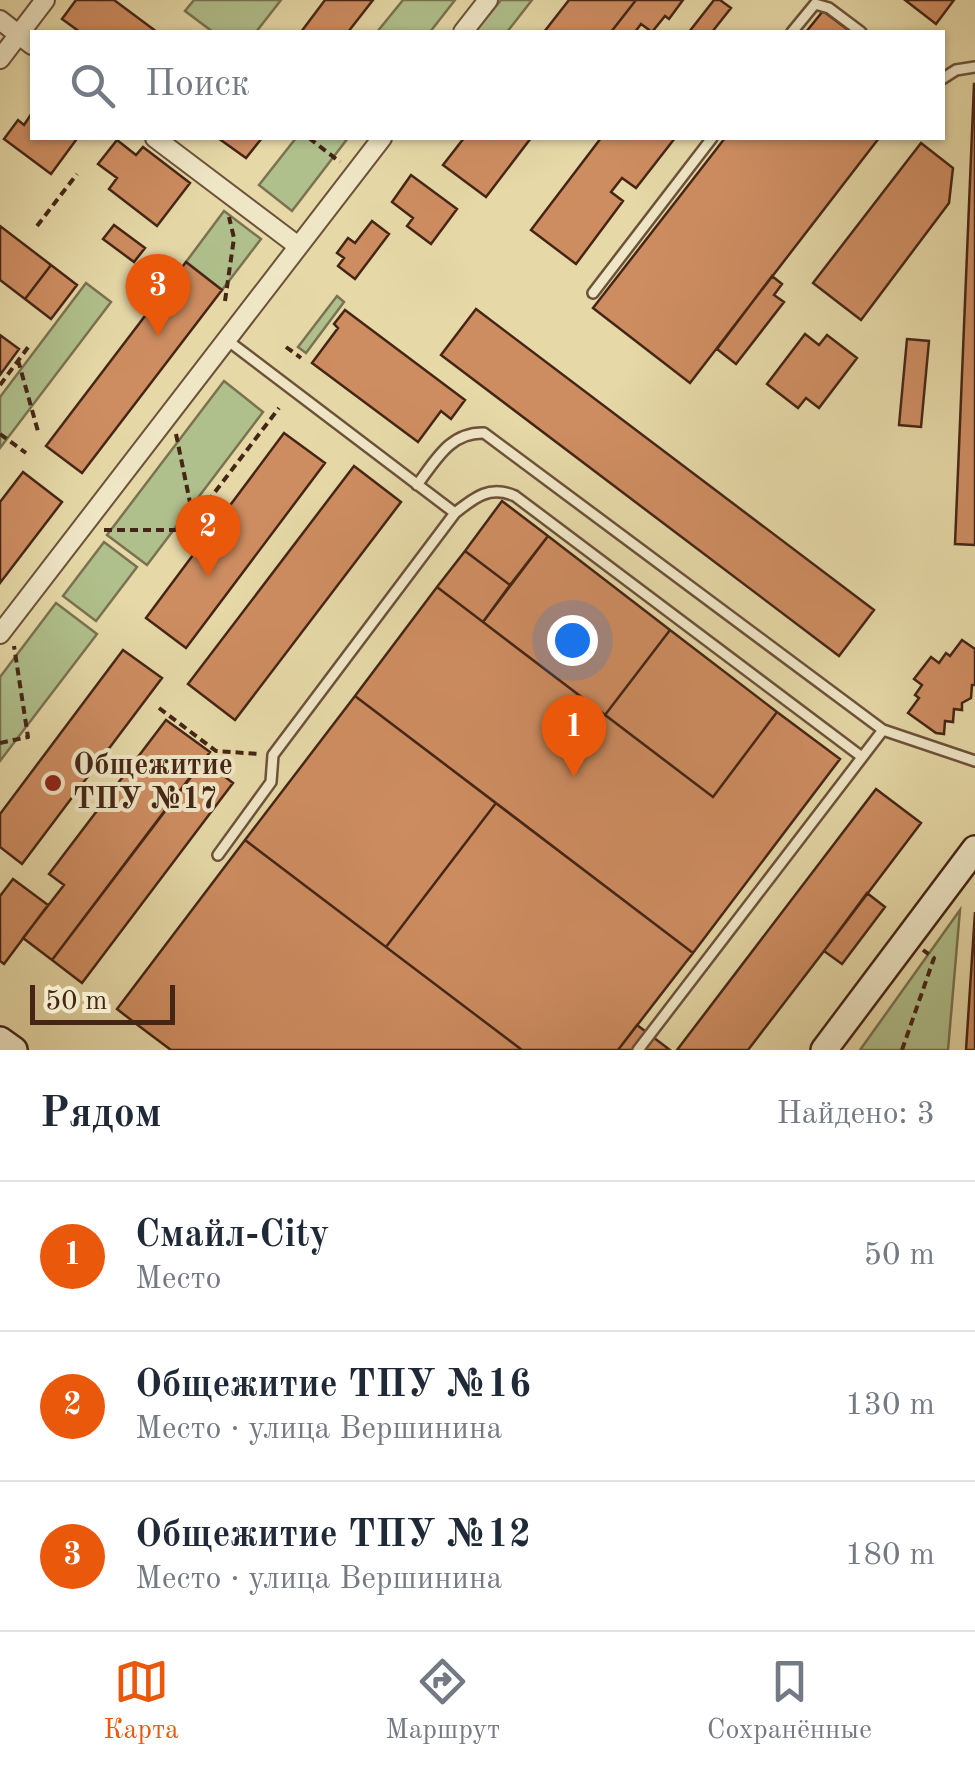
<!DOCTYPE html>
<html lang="ru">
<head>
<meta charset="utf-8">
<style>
	body { margin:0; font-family:"Old Standard TT",serif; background:#f6f6f7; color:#1f2937 }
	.scale { position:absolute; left:30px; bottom:25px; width:145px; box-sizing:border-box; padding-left:10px; border:5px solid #452516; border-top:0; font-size:28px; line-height:35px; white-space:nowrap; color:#452516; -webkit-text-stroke:8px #efe6c6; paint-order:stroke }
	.you { position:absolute; left:572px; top:640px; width:35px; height:35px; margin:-25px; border:8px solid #fff; border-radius:50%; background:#1a73e8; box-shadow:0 0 0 15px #1a73e833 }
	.badge { display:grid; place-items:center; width:65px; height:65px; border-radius:50%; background:#ea580c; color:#fff; font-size:32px; font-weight:700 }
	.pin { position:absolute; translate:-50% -82px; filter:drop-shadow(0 2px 5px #0008) }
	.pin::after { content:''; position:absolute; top:52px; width:35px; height:30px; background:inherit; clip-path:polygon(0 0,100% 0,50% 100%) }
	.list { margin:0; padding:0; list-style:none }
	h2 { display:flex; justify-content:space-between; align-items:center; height:130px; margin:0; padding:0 40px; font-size:42px }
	h2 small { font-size:32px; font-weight:400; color:#747a83 }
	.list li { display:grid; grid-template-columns:65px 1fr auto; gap:30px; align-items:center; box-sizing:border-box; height:150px; padding:0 40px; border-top:2px solid #e0e1e3 }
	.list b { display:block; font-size:38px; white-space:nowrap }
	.list p { margin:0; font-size:32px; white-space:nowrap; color:#747a83 }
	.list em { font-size:32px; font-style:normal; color:#747a83 }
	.icon { flex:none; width:55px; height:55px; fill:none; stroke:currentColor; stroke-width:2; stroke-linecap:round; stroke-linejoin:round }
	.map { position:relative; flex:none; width:975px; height:1050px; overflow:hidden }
	.search { position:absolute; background:#fff; box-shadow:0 2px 8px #0004; left:30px; right:30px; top:30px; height:110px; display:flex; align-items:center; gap:25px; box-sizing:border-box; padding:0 35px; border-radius:0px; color:#747a83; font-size:38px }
	.sheet { height:580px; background:#fff }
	nav { display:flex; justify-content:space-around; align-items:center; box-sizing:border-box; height:140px; border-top:2px solid #e0e1e3; background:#fff; font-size:28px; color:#747a83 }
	nav a { display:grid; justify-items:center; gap:5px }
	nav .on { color:#ea580c }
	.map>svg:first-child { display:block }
</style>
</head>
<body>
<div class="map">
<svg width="975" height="1050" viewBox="0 0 975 1050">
	<rect width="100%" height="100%" fill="#e6d8a7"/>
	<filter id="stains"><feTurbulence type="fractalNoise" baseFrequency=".002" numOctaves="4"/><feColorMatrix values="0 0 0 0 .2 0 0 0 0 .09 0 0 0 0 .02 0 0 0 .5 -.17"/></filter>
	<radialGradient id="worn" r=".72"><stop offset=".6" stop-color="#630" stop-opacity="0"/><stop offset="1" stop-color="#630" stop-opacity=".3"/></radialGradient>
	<path fill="#b0c08c" stroke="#7a7251" stroke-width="2.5" d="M194,0H281L256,32H213L185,11Z
		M403,0H455L430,32H377Z
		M501,0H532L507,32H475Z
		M296,138H348L292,211L259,185Z
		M224,211L261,239L222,290L186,262Z
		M86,283L111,302L0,448V397Z
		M337,296L344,302L306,353L298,347Z
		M224,381L263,412L147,565L107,535Z
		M104,542L137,567L96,621L63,596Z
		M56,603L97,634L0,761V677Z
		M960,910L948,1050H860Z"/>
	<path fill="#ce8d61" stroke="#452516" stroke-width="2.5" d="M76,0H114L157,32H80L62,19Z
		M325,0H373L348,32H301Z
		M569,0H636L611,32H544Z
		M636,0H683L669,19L665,16L652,32L641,24L635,32H611Z
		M714,0H720L731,8L712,32H689Z
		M905,0H954L936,24Z
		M823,11L851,32H806Z
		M974,84H975V545L955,544Z
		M32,113V138H72L76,140L51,174L4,139L18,120L24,125Z
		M218,138H262L246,158Z
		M464,138H531L486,197L443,165Z
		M601,138H675L636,188L622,178L611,192L623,201L576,264L531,230Z
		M725,138H879L690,383L593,308Z
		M117,140L136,155L143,147L190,183L157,226L109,189L117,178L98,164Z
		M921,143L953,168L949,203L861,320L813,283Z
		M411,175L457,209L431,244L407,226L413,218L392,202Z
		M372,221L389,234L355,279L338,266L344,258L337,253L348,238L355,243Z
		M114,225L145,248L134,262L103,239Z
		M0,226L51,265L25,299L0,280Z
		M186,262L222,290L82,473L46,446Z
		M51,265L77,285L51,319L25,299Z
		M772,276L782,284L774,295L784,302L736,364L717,349Z
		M476,309L874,610L839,656L441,355Z
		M345,310L465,400L451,419L441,411L418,442L312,363L338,328L334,324Z
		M805,334L819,345L827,335L857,358L819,408L806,398L798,408L767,384Z
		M0,335L19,349L0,375Z
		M907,339L929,341L921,427L899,425Z
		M284,433L325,463L186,648L146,618Z
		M354,466L401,502L235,720L188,684Z
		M23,472L62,502L0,583V502Z
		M502,501L548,536L510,585L465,551Z
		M548,536L670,630L605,715L483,622Z
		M465,551L510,585L483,622L437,587Z
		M437,587L713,797L777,712L840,759L693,953L355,696Z
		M670,630L777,712L713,797L605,715Z
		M962,640L975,649V685H972L971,698L962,703V710L954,709L953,722L945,721L944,734L936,733L908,713L919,698L915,695L922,685L914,679L931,657L939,663L946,653L950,656Z
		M123,650L162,678L22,864L0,847V814Z
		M355,696L496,803L386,947L245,840Z
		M166,720L210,752L52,960L23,938L64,885L49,874Z
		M203,760L233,783L82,983L52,960Z
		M876,789L921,823L824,951L748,1050H677Z
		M496,803L693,953L618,1050H522L386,947Z
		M245,840L386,947L522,1050H171L135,1023L117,1009Z
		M13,879L48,905L4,964L0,961V896Z
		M867,893L885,907L842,964L824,951Z
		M975,912V1050H966Z
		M637,1025L670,1050H618Z"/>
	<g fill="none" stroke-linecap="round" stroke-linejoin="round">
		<g stroke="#6d523a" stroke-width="14">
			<path id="lane" d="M792,32L815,4L829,8L861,32
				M942,79L956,70L975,67
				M593,293L712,138
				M227,340L455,513
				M417,485C436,460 450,432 484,433L883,730L975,761
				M218,855L271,782L273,755L455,513C475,497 490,485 515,496L862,757
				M638,1050L883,730"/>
		</g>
		<g stroke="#6d523a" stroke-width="22">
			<path id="street" d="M0,20L32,45
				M463,32L488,0
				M0,59L45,0
				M155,138L298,246
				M0,634L382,138"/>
		</g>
		<g stroke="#452516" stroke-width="30">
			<path id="secondary" d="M0,1040L14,1050
				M824,1050L975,849"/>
		</g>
		<path stroke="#452516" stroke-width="4" stroke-dasharray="8 5" stroke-linecap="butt" d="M309,138L340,162
			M37,226L77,174
			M225,301L234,238L229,217
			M286,347L301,358
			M18,360L39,435
			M0,385L29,346
			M0,434L26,453
			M176,434L193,517
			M104,530H186L279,408
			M159,708L216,751L259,754
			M0,743L28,737L14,646
			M902,1050L934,958L923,950"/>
		<use href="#lane" stroke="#efe6c6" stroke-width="9"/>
		<use href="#street" stroke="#efe6c6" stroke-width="18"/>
		<use href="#secondary" stroke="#efe6c6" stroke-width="25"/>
	</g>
	<circle fill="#8f2418" stroke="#efe6c6" stroke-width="4" cx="53" cy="783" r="10"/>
	<g text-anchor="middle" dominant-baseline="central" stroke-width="8" stroke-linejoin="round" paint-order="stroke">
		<g font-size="30" font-weight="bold" fill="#452516" stroke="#efe6c6" text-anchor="start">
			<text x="73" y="766">Общежитие<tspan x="73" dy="34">ТПУ №17</tspan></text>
		</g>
	</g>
	<rect width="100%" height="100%" filter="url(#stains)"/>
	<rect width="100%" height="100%" fill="url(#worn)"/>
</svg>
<div class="scale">50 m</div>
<div class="you"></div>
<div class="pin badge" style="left:574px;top:777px">1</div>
<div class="pin badge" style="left:208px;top:577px">2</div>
<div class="pin badge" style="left:158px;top:336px">3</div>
<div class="search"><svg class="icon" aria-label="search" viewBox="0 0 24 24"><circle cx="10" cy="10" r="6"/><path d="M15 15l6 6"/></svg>Поиск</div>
</div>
<section class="sheet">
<h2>Рядом<small>Найдено: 3</small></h2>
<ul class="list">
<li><span class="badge">1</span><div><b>Смайл-City</b><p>Место</p></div><em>50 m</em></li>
<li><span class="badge">2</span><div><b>Общежитие ТПУ №16</b><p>Место · улица Вершинина</p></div><em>130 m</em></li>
<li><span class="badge">3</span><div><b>Общежитие ТПУ №12</b><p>Место · улица Вершинина</p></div><em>180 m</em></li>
</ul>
</section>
<nav>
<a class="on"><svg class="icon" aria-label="map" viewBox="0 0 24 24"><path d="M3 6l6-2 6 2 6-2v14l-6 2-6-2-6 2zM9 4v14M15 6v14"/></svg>Карта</a>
<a><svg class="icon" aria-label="directions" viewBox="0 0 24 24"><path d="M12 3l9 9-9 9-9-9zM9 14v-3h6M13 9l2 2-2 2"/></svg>Маршрут</a>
<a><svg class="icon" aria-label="saved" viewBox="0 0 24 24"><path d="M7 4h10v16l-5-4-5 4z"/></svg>Сохранённые</a>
</nav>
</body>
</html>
